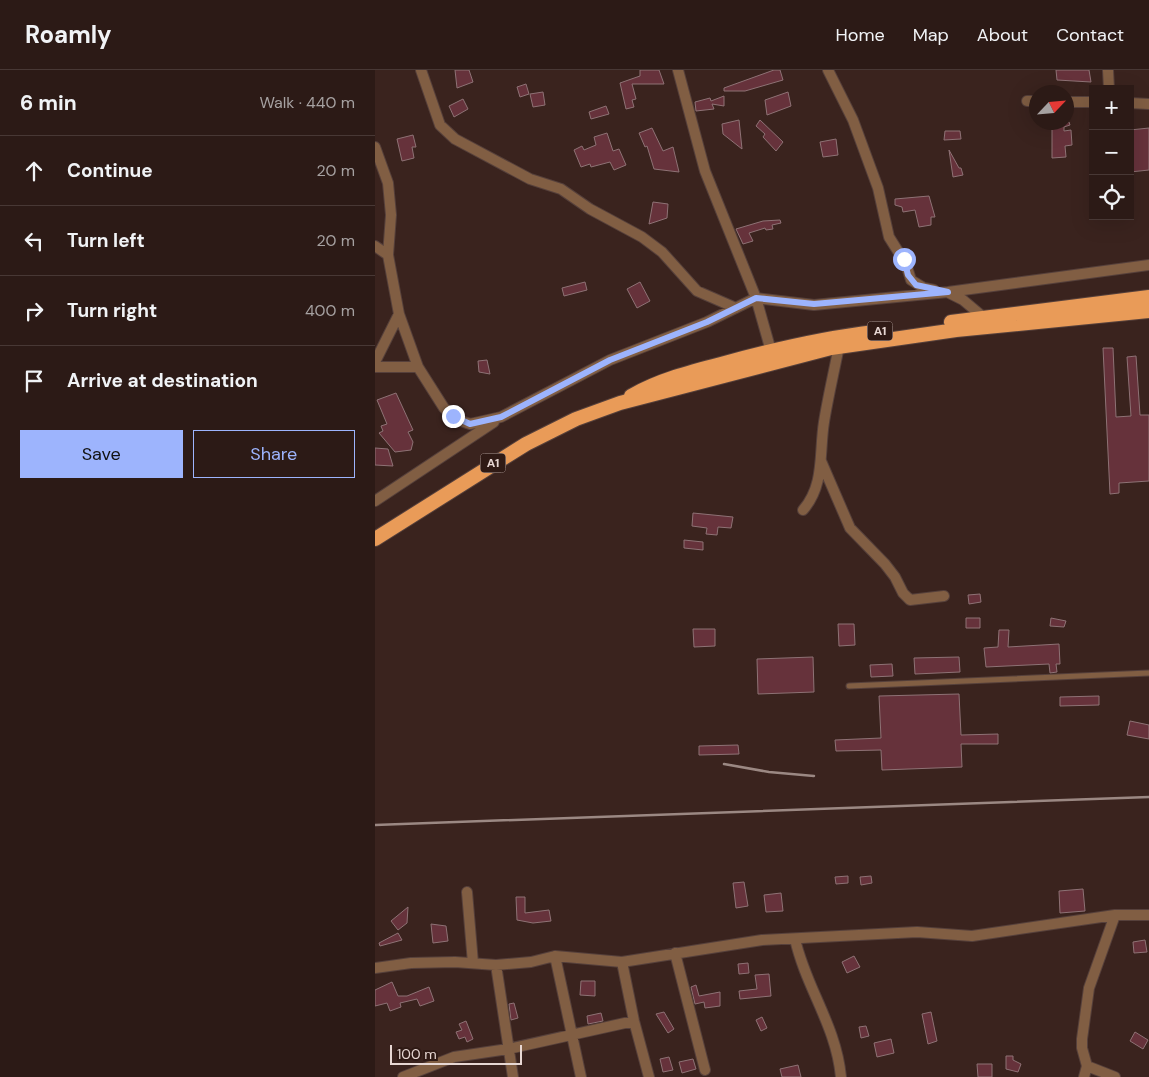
<!DOCTYPE html>
<html lang="en">
<head>
<meta charset="utf-8">
<style>
	body { margin:0; font-family:"DM Sans",sans-serif; background:#34231f; color:#f1f3f6 }
	.controls { position:absolute; right:15px; top:15px; display:grid; overflow:hidden; border-radius:0px; box-shadow:0 5px 20px #0002 }
	.controls button { width:45px; height:45px; display:grid; place-items:center; padding:0; border:0; border-bottom:1px solid #483835; background:#2c1a16; color:#f1f3f6; font:25px sans-serif }
	.compass { position:absolute; left:654px; top:15px; width:45px; height:45px; border-radius:50%; background:#2c1a16; box-shadow:0 5px 20px #0002; rotate:64deg }
	.scale { position:absolute; left:15px; bottom:12px; width:132px; box-sizing:border-box; padding-left:5px; border:2px solid #e7d7d3; border-top:0; font-size:14px; line-height:18px; white-space:nowrap; color:#e7d7d3; -webkit-text-stroke:4px #2f1a15; paint-order:stroke }
	.stop { position:absolute; width:15px; height:15px; margin:-11px; border:4px solid #9db4fd; border-radius:50%; background:#fff }
	.stop.end { background:#9db4fd; border-color:#fff; box-shadow:0 1px 5px #0008 }
	.list { margin:0; padding:0; list-style:none }
	h2 { display:flex; justify-content:space-between; align-items:center; height:65px; margin:0; padding:0 20px; font-size:21px }
	h2 small { font-size:16px; font-weight:400; color:#a6a1a1 }
	.list li { display:grid; grid-template-columns:32px 1fr auto; gap:15px; align-items:center; box-sizing:border-box; height:70px; padding:0 20px; border-top:1px solid #483835 }
	.list b { display:block; font-size:19px; white-space:nowrap }
	.list em { font-size:16px; font-style:normal; color:#a6a1a1 }
	.actions { display:flex; gap:10px; padding:15px 20px }
	.actions a { flex:1; padding:11px 0; border:1px solid #9db4fd; border-radius:0px; text-align:center; font-size:18px; color:#9db4fd }
	.actions .main { background:#9db4fd; color:#111 }
	.icon { flex:none; width:28px; height:28px; fill:none; stroke:currentColor; stroke-width:2; stroke-linecap:round; stroke-linejoin:round }
	.map { position:relative; flex:none; width:774px; height:1007px; overflow:hidden }
	header { display:flex; align-items:center; gap:30px; box-sizing:border-box; height:70px; padding:0 25px; background:#2c1a16; border-bottom:1px solid #483835 }
	header strong { font-size:24px }
	nav { display:flex; gap:28px; margin-inline-start:auto; font-size:18px }
	main { display:flex }
	aside { flex:1; background:#2c1a16 }
	.map>svg:first-child { display:block }
</style>
</head>
<body>
<header>
<strong>Roamly</strong>
<nav><a>Home</a><a>Map</a><a>About</a><a>Contact</a></nav>
</header>
<main>
<aside>
<h2>6 min<small>Walk · 440 m</small></h2>
<ul class="list">
<li><svg class="icon" aria-label="ahead" viewBox="0 0 24 24"><path d="M12 20V5M6 11l6-6 6 6"/></svg><div><b>Continue</b></div><em>20 m</em></li>
<li><svg class="icon" aria-label="left" viewBox="0 0 24 24"><path d="M17 20v-9H6M10 6l-5 5 5 5"/></svg><div><b>Turn left</b></div><em>20 m</em></li>
<li><svg class="icon" aria-label="right" viewBox="0 0 24 24"><path d="M7 20v-9h11M14 6l5 5-5 5"/></svg><div><b>Turn right</b></div><em>400 m</em></li>
<li><svg class="icon" aria-label="arrive" viewBox="0 0 24 24"><path d="M6 21V4h12l-3 4 3 4H6"/></svg><div><b>Arrive at destination</b></div></li>
</ul>
<div class="actions"><a class="main">Save</a><a>Share</a></div>
</aside>
<div class="map">
<svg width="774" height="1007" viewBox="0 0 774 1007">
	<rect width="100%" height="100%" fill="#3a231e"/>
	<path fill="#66323b" stroke="#8e7275" d="M80,0H94L98,12L82,18Z
		M265,0H284L289,14H257L261,29L257,30L259,37L251,39L245,13L265,6Z
		M399,0H405L408,10L370,21H349V18Z
		M681,0H714L716,12L682,10Z
		M151,14L154,24L145,27L142,17Z
		M168,22L170,35L158,37L155,24Z
		M413,22L416,36L392,45L390,30Z
		M349,26V36L337,34L339,39L321,41L320,32L335,28L336,31Z
		M88,29L93,39L79,47L74,36Z
		M231,36L234,44L216,49L214,42Z
		M364,50L367,79L348,64L347,54Z
		M385,50L408,72L401,81L388,67L390,64L381,56Z
		M674,52H694L695,55L689,57V61L696,60L697,75L690,76L691,87L677,88V60Z
		M277,58L288,81L298,77L304,102L279,99L272,76L270,77L264,63Z
		M774,58V100L755,102V60Z
		M570,61H585L586,69L569,70Z
		M232,63L238,81L244,79L251,95L239,100L235,92L216,97L215,94L206,97L199,80L207,76L209,80L221,75L219,67Z
		M38,65L41,77H37L39,88L27,91L22,69Z
		M461,69L463,85L448,87L445,72Z
		M574,80L584,98H586L588,105L578,107Z
		M554,126L560,147H556V155L544,157L540,140L528,142L527,137L520,135V129Z
		M278,132L293,134L292,148L274,154Z
		M405,150L406,153L397,155L398,159L391,160L390,158L374,163L378,171L368,174L361,159L388,151Z
		M210,212L212,220L189,226L187,218Z
		M265,212L275,231L262,238L252,219Z
		M728,278H738L741,347L756,346L752,287L761,286L765,345H774V411L744,413V423L735,424Z
		M112,290L115,304L104,302L103,291Z
		M21,323L38,360L33,362L38,372L36,380L20,382L4,363L8,361L6,356L12,354L2,330Z
		M0,378L13,379L18,396L0,395Z
		M318,443L358,447L356,458L343,457L342,465L331,464L332,458L317,456Z
		M309,470L328,472V480L309,478Z
		M605,524L606,532L594,534L593,525Z
		M591,548H605V558H591Z
		M676,548L691,551L689,557L675,556Z
		M463,554H479L480,575L464,576Z
		M318,559H340V576L319,577Z
		M624,560H634L633,577L684,574L685,594H681L682,602L675,603L674,594L611,597L609,578L623,577Z
		M438,587L439,622L383,624L382,589Z
		M584,587L585,602L540,604L539,588Z
		M517,594L518,606L496,607L495,595Z
		M584,624L586,665L623,664V674H586L587,697L507,700L506,680L461,681L460,670L506,668L504,626Z
		M724,626V635L685,636V627Z
		M755,651L774,655V669L752,665Z
		M363,675L364,684L324,685V676Z
		M473,806V813L461,814L460,807Z
		M496,806L497,813L486,815L485,807Z
		M369,812L373,836L361,838L358,813Z
		M708,819L710,841L685,843L684,821Z
		M406,823L408,841L391,842L389,825Z
		M141,827H150V843L174,840L176,851L158,853L142,850Z
		M33,837L32,853L23,860L16,851Z
		M56,854L71,856L73,871L58,873Z
		M23,863L27,870L5,876L4,873Z
		M770,870L772,882L759,883L758,872Z
		M479,886L485,897L472,903L467,892Z
		M373,893L374,903L364,904L363,894Z
		M394,904L396,926L365,929L364,921L382,919L380,905Z
		M206,911H220V926L205,925Z
		M17,912L23,926H32L54,917L59,931L45,936L42,929L25,933L26,937L15,941L12,933L0,936V920Z
		M321,915L324,926L345,922V936L330,938L329,932L320,934L316,917Z
		M139,933L143,948L136,950L134,934Z
		M289,942L299,959L293,963L281,944Z
		M556,942L562,971L553,974L547,944Z
		M226,943L228,951L213,954L212,946Z
		M387,947L392,958L386,961L381,950Z
		M91,951L98,969L92,972L90,967L84,969L81,962L87,960L84,954Z
		M491,956L494,966L486,968L484,957Z
		M760,962L773,970L768,979L755,971Z
		M516,969L519,983L502,987L499,973Z
		M631,986H638V990L646,994L643,1002L631,999Z
		M294,987L298,1000L288,1002L285,989Z
		M318,989L321,999L307,1003L304,992Z
		M602,994H617V1007H603Z
		M423,995L426,1007H407L405,999Z"/>
	<g fill="none" stroke-linecap="round" stroke-linejoin="round">
		<g stroke="#56403b" stroke-width="7">
			<path id="service" d="M474,616L774,603"/>
		</g>
		<g stroke="#56403b" stroke-width="12">
			<path id="minor" d="M46,0L65,55L80,69L155,109L186,119L215,139L267,167L287,182L322,221L361,238
				M303,0L330,101L381,228L398,288
				M453,0L478,50L503,118L514,167L531,194L536,210L549,218L559,220
				M733,0L734,19
				M652,31H662
				M692,32H718
				M755,33L774,34
				M0,77L13,113L16,145L13,185L24,244L43,297L69,338L86,351L95,354L126,347L235,290L332,252L381,228L439,235L573,222L774,195
				M0,176L13,185
				M574,223L588,230L607,246
				M0,292L24,244
				M0,297H43
				M446,391L475,458L510,494L520,507L528,523L535,530L569,526
				M0,431L119,352
				M428,440C450,415 444,383 449,352C453,327 459,302 464,276
				M92,822L98,893
				M420,869C431,918 461,955 466,1007
				M300,883L330,1000
				M180,886L206,1007
				M247,892L259,951L274,1007
				M121,895L138,1007
				M0,898L36,893L80,892L121,895L156,892L180,886L247,892L387,870L542,862L597,866L740,845H774
				M712,996L740,1007
				M28,1007L79,987L133,979L259,951
				M709,1007L712,996L707,978V969L714,918L740,845"/>
		</g>
		<g stroke="#56403b" stroke-width="16">
			<path id="trunk" d="M576,252L774,227
				M256,326C284,310 315,302 346,294C397,280 447,268 500,262
				M0,469L151,374L201,349L245,333L456,278L581,260L774,241"/>
		</g>
		<use href="#service" stroke="#815e43" stroke-width="5"/>
		<use href="#minor" stroke="#815e43" stroke-width="10"/>
		<use href="#trunk" stroke="#e99b58" stroke-width="14"/>
		<path stroke="#9b8883" stroke-width="2.5" d="M349,694L394,702L439,706
			M0,755L774,727"/>
	</g>
	<g fill="none" stroke-linecap="round" stroke-linejoin="round">
		<path stroke="#9db4fd" stroke-width="6" d="M78,346L95,354L126,347L235,290L332,252L381,228L439,234L573,222L541,215L533,205L529,189"/>
	</g>
	<g text-anchor="middle" dominant-baseline="central" stroke-width="4" stroke-linejoin="round" paint-order="stroke">
		<g fill="#2f1a15" stroke="#b09e9a" stroke-width="1">
			<rect x="492.5" y="251.5" width="25" height="19" rx="4"/>
			<rect x="105.5" y="383.5" width="25" height="19" rx="4"/>
		</g>
		<g font-size="12" font-weight="bold" fill="#e7d7d3">
			<text x="505" y="261">A1</text>
			<text x="118" y="393">A1</text>
		</g>
	</g>
</svg>
<div class="controls">
<button>+</button>
<button>−</button>
<button><svg class="icon" aria-label="locate" viewBox="0 0 24 24"><circle cx="12" cy="12" r="6"/><path d="M12 2v4M12 18v4M2 12h4M18 12h4"/></svg></button>
</div>
<svg class="compass" viewBox="-18 -18 36 36"><path d="M0-13l5 13h-10z" fill="#e53935"/><path d="M0 13l5-13h-10z" fill="#a6a1a1"/></svg>
<div class="scale">100 m</div>
<div class="stop" style="left:529px;top:189px"></div>
<div class="stop end" style="left:78px;top:346px"></div>
</div>
</main>
</body>
</html>
